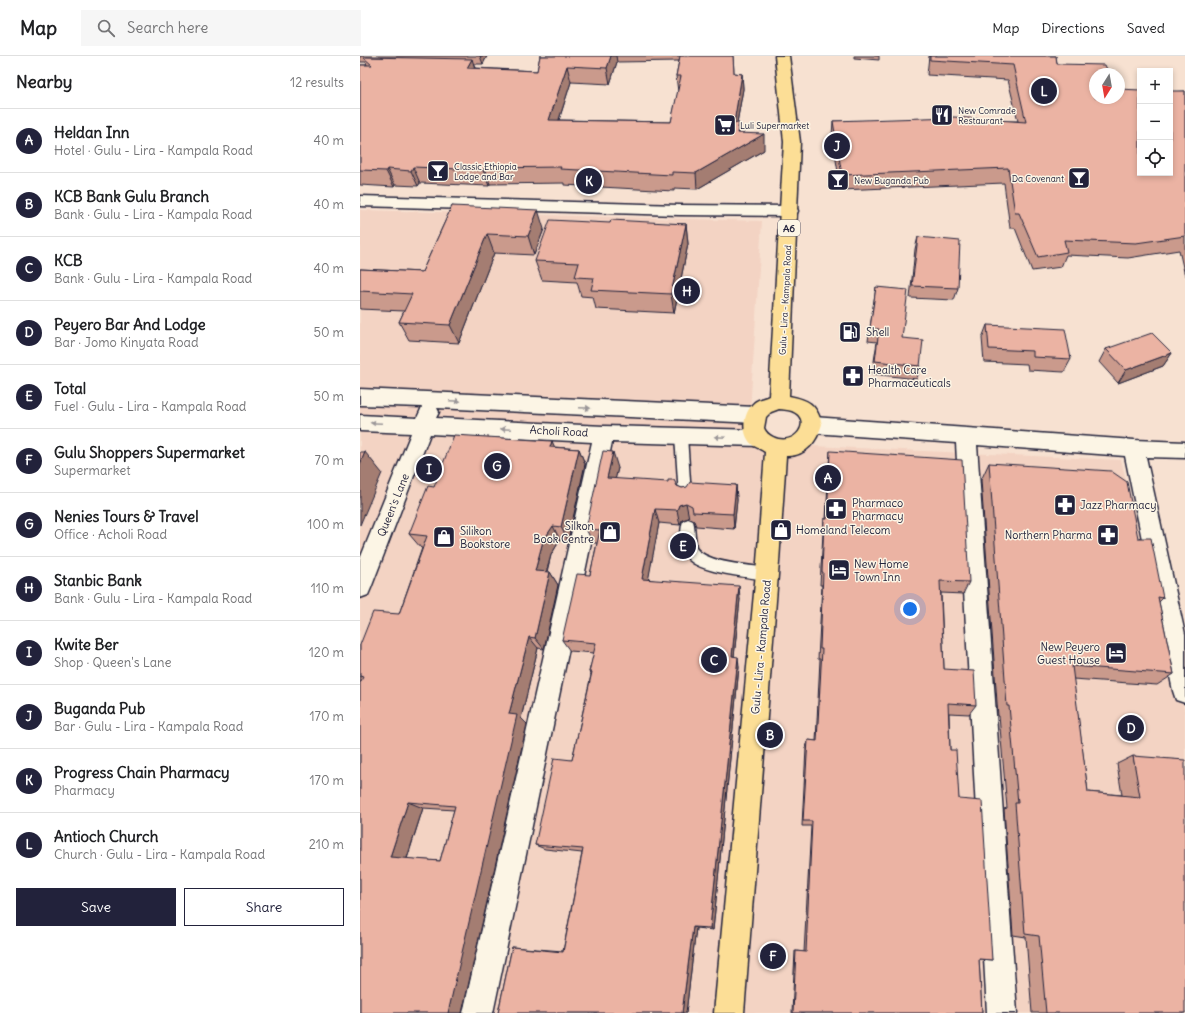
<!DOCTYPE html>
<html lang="en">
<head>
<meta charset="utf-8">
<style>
	body { margin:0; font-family:Delius,sans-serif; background:#f6f6f6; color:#202124 }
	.controls { position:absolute; right:12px; top:12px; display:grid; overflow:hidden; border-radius:0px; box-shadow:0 2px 6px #0003 }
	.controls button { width:36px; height:36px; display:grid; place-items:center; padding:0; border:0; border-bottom:1px solid #e0e0e0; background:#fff; color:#202124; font:20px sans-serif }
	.compass { position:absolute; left:729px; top:12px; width:36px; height:36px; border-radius:50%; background:#fff; box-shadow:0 2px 6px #0003; rotate:191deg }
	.you { position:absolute; left:550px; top:553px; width:14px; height:14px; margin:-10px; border:3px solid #fff; border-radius:50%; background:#1a73e8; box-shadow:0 0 0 6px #1a73e833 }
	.badge { display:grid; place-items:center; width:26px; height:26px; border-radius:50%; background:#22223b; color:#fff; font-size:13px; font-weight:700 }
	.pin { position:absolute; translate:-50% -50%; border:2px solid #fff; box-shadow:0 1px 4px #0006 }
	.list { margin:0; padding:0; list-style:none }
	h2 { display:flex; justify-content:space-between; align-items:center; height:52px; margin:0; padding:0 16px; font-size:17px }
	h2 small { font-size:13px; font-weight:400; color:#757577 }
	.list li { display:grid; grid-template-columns:26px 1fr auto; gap:12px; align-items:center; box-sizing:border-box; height:64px; padding:0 16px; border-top:1px solid #e0e0e0 }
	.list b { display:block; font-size:15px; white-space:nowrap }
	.list p { margin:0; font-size:13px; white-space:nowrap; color:#757577 }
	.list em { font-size:13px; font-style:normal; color:#757577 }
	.actions { display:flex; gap:8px; padding:12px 16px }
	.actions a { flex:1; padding:9px 0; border:1px solid #22223b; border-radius:0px; text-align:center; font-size:14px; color:#22223b }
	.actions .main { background:#22223b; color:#fff }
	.icon { flex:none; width:22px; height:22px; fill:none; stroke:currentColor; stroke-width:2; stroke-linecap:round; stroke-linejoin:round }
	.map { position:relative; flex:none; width:825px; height:957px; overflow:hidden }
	header { display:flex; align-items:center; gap:24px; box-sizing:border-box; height:56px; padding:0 20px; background:#fff; border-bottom:1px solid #e0e0e0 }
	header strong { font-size:19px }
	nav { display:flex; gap:22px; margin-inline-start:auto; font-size:14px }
	.search { width:280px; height:36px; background:#f6f6f6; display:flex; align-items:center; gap:10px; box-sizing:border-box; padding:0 14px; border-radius:0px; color:#757577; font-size:15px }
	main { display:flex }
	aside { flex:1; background:#fff }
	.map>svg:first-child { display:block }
</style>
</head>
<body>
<header>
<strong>Map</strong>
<div class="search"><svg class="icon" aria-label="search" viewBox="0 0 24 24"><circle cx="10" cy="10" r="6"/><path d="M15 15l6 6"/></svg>Search here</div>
<nav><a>Map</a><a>Directions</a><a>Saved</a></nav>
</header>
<main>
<aside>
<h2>Nearby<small>12 results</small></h2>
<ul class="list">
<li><span class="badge">A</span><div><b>Heldan Inn</b><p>Hotel · Gulu - Lira - Kampala Road</p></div><em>40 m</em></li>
<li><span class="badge">B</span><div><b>KCB Bank Gulu Branch</b><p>Bank · Gulu - Lira - Kampala Road</p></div><em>40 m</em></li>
<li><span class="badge">C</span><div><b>KCB</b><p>Bank · Gulu - Lira - Kampala Road</p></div><em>40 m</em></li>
<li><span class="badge">D</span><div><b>Peyero Bar And Lodge</b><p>Bar · Jomo Kinyata Road</p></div><em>50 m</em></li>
<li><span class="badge">E</span><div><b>Total</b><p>Fuel · Gulu - Lira - Kampala Road</p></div><em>50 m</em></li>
<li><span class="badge">F</span><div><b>Gulu Shoppers Supermarket</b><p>Supermarket</p></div><em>70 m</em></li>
<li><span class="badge">G</span><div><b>Nenies Tours &amp; Travel</b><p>Office · Acholi Road</p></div><em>100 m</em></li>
<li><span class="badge">H</span><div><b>Stanbic Bank</b><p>Bank · Gulu - Lira - Kampala Road</p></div><em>110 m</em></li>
<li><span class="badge">I</span><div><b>Kwite Ber</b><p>Shop · Queen's Lane</p></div><em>120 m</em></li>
<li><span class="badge">J</span><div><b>Buganda Pub</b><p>Bar · Gulu - Lira - Kampala Road</p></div><em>170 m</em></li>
<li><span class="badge">K</span><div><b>Progress Chain Pharmacy</b><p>Pharmacy</p></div><em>170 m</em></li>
<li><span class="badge">L</span><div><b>Antioch Church</b><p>Church · Gulu - Lira - Kampala Road</p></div><em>210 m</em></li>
</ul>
<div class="actions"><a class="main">Save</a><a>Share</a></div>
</aside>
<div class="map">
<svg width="825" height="957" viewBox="0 0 825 957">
	<rect width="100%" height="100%" fill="#f7e1d1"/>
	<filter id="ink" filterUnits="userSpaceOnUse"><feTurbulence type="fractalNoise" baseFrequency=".025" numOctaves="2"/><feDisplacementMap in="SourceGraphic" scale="8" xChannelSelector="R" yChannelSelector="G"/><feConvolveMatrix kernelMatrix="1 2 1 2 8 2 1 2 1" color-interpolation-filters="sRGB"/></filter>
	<g filter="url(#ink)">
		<path fill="#f3d3c3" d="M0,154L402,165L388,387L761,404L825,657V957H0Z"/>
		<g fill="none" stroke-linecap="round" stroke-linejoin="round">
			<g stroke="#22223b" stroke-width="3">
				<path id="lane" d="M321,375L325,377L327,380L331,440L329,444L325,445L321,444L319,440L315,380L317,377Z
					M328,463L333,465L334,469L336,492C347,507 389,509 407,512L412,514L414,518L412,522L407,524C387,521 343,517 329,504C324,499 322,490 321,483C321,477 321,471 323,465Z"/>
			</g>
			<g stroke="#22223b" stroke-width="3">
				<path id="street" d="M0,140L319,149L430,150L436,151L438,155L436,159L430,160L319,159L0,150Z
					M0,333L396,351L403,353L406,359L403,365L396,367L77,352L79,356L76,362L244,370L399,374L406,376L409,382L406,388L399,390L252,386L133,957H103L232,386L70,378L11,532L8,539L0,542V503L51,377L0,375V359L57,362L62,351L0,349Z
					M453,361L774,384L825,386V402L786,401L825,578V647L816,644L813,635L765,400L617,389L657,957H627L596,387L453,377L446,375L443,369L446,363Z"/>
			</g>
			<g stroke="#22223b" stroke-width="3">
				<path id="primary" d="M415,0H429L440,86L429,340C449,344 456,348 462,368C457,385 446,401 426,400L419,506L384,957H354L397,506L405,396C402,394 398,392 394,390C380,380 382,357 395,346C399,343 405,342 409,340L424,86ZM419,353C423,353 428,354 432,355C454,364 435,392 413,381C409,379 406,377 404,372L406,361L411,356Z"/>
			</g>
			<use href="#lane" fill="#fcf5e5" fill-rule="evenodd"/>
			<use href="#street" fill="#fcf5e5" fill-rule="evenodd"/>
			<use href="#primary" fill="#fcde96" fill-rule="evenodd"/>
		</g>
		<path fill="#ca9a8c" stroke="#22223b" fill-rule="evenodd" d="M0,0H127L123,8H113L115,12L177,15L180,0H373L374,17L382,18L383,33L377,67L379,77L404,94L337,133L314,132V135L204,129V127L130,128L129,130L60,127L58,130L35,129L34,131L0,129V9H7L6,6H0ZM319,5L316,20L318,36L311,66L199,64L211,26L250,28L257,6Z
			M494,0H519V4L494,2Z
			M569,0H696L697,8L735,42L825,35V220L819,194L768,202L706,199L701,211L672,215L655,172H650L644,127L481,134L472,80L473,65H658L648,24L567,19Z
			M92,150L184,173L174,199L134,197L99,287L49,284L39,266L44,255L0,253V213L62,216Z
			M250,167L326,168L328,188L314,257L236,253L233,241L221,240L217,226L182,224L175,205Z
			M558,181L598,232L594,244L550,242L555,193Z
			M516,231L542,282L560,310L557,323L512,318L517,286L508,285Z
			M627,269L711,303L704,316L668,314L667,308L624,306L622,282Z
			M746,293L812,297L803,310L758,327L739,306Z
			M194,391L219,393L225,408L208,485L200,484L191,499L187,516H190L198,529L184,593L178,592L161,662L167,668L102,957H0V589L39,558L62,492H61L49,478L74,431ZM63,752L94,754L80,805L47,803Z
			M470,395L609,526L603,538L581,537L584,613L616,649L609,658L589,657L590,694L599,743L632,904L619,903L622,957H432L435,895L444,896L451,770H442L446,692L448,684L456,685L460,603H458L462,529H460L463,477L464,463H466L469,410Z
			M629,407L778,482L803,542L799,546L814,618L797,629L713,623L728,736L762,739L757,708L773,700L825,957H672L666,881L653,879L644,753L647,752L639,660H638L621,424Z
			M258,412L255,423L317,430L322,432L376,429L377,444L374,473L336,470L334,465L329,462L322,464L320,469L299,467L288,523L380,543L374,600L379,611L353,874L336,872L326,957H138L152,891L164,892L203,895L222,797L185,793L175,789L212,704L231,619L229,616L234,597L210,595L202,584L230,519L237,487H233L226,473Z"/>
		<path fill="#a47d72" stroke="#22223b" d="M120,0H127L123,8Z
			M251,0H256L257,6L250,28L247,12Z
			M112,3L117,19L107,12Z
			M207,10L211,26L194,79L189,64Z
			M382,18L383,33L374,83V67Z
			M379,67V83L377,77Z
			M404,78V94L337,133L336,117Z
			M53,111L60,127L58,130L51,115Z
			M124,112L130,128L129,130L123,114Z
			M27,113L35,129L34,131L26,115Z
			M178,154L184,173L174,199L168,180Z
			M326,168L328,188L314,257L311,238Z
			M127,178L134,197L99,287L90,269Z
			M812,297L803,310L758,327L766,314Z
			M192,385L199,401L190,391Z
			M219,393L225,408L208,485L201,471Z
			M5,396L22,417L0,469V408Z
			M253,396L258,412L252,437L247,422Z
			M376,429L377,444L374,473L373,458Z
			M326,447L329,462L322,464L320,469L317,454L319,449Z
			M295,453L299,467L286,536L282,523Z
			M193,470L200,484L191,499L183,528L175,515L183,485Z
			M190,516L198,529L184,593L175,582Z
			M379,530L380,543L373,611L372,600Z
			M169,581L178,592L161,662L167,668L102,957H88L149,658Z
			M378,601L379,611L353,874L350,872Z
			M48,746L63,752L46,805L30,801Z
			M333,871L336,872L326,957H322Z"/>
		<path fill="#ebb3a3" stroke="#22223b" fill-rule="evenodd" d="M180,0H251L247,12L207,10L189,64L311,66L321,20H316L320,0H373L374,17L382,18L374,67H379L377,77L404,78L336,117L312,116V119L200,113L201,111L124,112L123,114L53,111L51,115L27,113L26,115L0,114V9H12L3,1L112,3L107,12L177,15Z
			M570,0H696L697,8L745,9L749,18H735V42H759V33L780,34V117H810V35H825V180L776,187L704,184L707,196L678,201L659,157H655L648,112L482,119L473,65L594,61L666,66L653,9L570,4Z
			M92,150L178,154L168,180L127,178L90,269L39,266L52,238L0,235V213L62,216Z
			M190,164L250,167L251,164L326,168L311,238L231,234L234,222L215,221L219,207L175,205Z
			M558,181L600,185L598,232L552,230Z
			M516,231L548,234L542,282L563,284L560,310L515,305L519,273L510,272Z
			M627,269L705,273L711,303L673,301V295L629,293Z
			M792,277L812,297L766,314L746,293Z
			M94,379L192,385L190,391L219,393L201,471L193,470L183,485L175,515L190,516L175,582L169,581L149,658L157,659L88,957H0V627L3,621L0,620V589L13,556L39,558L67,480L49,478L68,430L74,431ZM48,746L95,750L80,805L30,801Z
			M243,395L253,396L247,422L308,426V424H314L317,430L322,432L327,431L330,426L376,429L373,458L333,456L332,450L326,447L319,449L317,454L295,453L282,523L379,530L372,600L378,601L350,872L333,871L322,957H138L152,891L203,896L223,793L175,789L194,702L212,704L232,616H229L236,587L202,584L217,518L230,519L240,474L226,473Z
			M470,395L602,404L609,526L580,525L584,613L614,615L616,649L588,647L590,694H596L599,743L622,745L632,904L619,903L622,957H433L436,895L446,896L452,765H443L448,684L457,685L462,593H460L463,516H462L464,463H467Z
			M0,396H5L0,408Z
			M629,407L751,415L767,426L778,482H791L803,542L798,541L814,618L712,610L728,736L780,741L773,700L825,704V957H686L679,880L665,878L655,747H658L649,650H647Z"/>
		<defs><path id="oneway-solid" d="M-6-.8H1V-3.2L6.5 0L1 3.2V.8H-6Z"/></defs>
		<g fill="#9a9698">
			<use href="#oneway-solid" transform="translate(95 345) rotate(3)"/>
			<use href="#oneway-solid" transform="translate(225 352) rotate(3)"/>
			<use href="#oneway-solid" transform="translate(16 367) rotate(-177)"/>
			<use href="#oneway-solid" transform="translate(146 373) rotate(-177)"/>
			<use href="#oneway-solid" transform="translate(360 381) rotate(-178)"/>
		</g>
	</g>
	<defs>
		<g id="restaurant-square" transform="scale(1.15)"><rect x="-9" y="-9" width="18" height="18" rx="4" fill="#22223b" stroke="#fcf5e5"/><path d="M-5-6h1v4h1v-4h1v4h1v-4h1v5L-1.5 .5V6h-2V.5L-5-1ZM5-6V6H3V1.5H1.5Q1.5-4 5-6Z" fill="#fff"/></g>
		<g id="supermarket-square" transform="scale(1.15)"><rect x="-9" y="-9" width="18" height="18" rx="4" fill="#22223b" stroke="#fcf5e5"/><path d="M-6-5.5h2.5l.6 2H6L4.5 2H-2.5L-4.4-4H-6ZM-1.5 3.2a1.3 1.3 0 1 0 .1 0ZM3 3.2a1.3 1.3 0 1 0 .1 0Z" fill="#fff"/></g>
		<g id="bar-square" transform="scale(1.15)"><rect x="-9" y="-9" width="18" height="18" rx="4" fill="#22223b" stroke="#fcf5e5"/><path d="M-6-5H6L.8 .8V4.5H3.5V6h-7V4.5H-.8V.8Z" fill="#fff"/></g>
		<g id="fuel-square" transform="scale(1.15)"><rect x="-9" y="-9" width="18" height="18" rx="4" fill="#22223b" stroke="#fcf5e5"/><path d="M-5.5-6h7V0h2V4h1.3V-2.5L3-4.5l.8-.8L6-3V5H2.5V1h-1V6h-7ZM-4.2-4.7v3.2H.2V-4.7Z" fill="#fff"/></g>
		<g id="pharmacy-square" transform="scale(1.15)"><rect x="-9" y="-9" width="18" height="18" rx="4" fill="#22223b" stroke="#fcf5e5"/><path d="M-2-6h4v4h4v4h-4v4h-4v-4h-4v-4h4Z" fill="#fff"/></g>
		<g id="shop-square" transform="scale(1.15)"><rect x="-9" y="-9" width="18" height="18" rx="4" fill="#22223b" stroke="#fcf5e5"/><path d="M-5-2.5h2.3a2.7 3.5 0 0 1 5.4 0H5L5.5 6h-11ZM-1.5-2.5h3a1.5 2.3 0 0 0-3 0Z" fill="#fff"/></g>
		<g id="hotel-square" transform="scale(1.15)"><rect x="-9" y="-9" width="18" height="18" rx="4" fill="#22223b" stroke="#fcf5e5"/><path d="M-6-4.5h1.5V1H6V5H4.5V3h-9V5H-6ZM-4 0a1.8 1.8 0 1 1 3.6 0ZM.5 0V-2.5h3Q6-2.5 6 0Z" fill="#fff"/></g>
	</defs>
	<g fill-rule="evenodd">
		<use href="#restaurant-square" x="582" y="59"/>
		<use href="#supermarket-square" x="365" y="69"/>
		<use href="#bar-square" x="78" y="115"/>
		<use href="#bar-square" x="719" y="122"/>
		<use href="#bar-square" x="478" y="124"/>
		<use href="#fuel-square" x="490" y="276"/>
		<use href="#pharmacy-square" x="493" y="320"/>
		<use href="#pharmacy-square" x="705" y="449"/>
		<use href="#pharmacy-square" x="476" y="453"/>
		<use href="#shop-square" x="421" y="474"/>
		<use href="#shop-square" x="250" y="476"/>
		<use href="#pharmacy-square" x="748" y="479"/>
		<use href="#shop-square" x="84" y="481"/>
		<use href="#hotel-square" x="479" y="514"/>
		<use href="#hotel-square" x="756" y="597"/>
	</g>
	<g text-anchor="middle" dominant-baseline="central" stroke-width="3" stroke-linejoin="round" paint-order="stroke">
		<g font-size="9" fill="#22223b" stroke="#fcf5e5" text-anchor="start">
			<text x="598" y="54">New Comrade<tspan x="598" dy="10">Restaurant</tspan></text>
			<text x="380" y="69">Luli Supermarket</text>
			<text x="94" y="110">Classic Ethiopia<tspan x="94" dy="10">Lodge and Bar</tspan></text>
			<text x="704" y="122" text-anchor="end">Da Covenant</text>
			<text x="494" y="124">New Buganda Pub</text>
		</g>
		<g font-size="9" fill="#22223b" stroke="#fcf5e5">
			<text transform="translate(425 244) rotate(-87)">Gulu - Lira - Kampala Road</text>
		</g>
		<rect fill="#fcf5e5" stroke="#63616e" stroke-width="1" x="418" y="164" width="22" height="16" rx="3"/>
		<g font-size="10" font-weight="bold" fill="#22223b">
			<text x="429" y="172">A6</text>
		</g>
		<g font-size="11" fill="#22223b" stroke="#fcf5e5" text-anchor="start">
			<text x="506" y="276">Shell</text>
			<text x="508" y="314">Health Care<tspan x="508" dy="13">Pharmaceuticals</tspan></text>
			<text x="492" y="447">Pharmaco<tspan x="492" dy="13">Pharmacy</tspan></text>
			<text x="720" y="449">Jazz Pharmacy</text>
			<text x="234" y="470" text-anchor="end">Silkon<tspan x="234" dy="13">Book Centre</tspan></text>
			<text x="436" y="474">Homeland Telecom</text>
			<text x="100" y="475">Silikon<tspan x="100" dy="13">Bookstore</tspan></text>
			<text x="732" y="479" text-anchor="end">Northern Pharma</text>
			<text x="494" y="508">New Home<tspan x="494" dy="13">Town Inn</tspan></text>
			<text x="740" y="591" text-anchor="end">New Peyero<tspan x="740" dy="13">Guest House</tspan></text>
		</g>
		<g font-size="11" fill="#22223b" stroke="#fcf5e5">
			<text transform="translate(199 375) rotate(3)">Acholi Road</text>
			<text transform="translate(33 449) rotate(-68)">Queen's Lane</text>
			<text transform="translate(401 591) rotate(-85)">Gulu - Lira - Kampala Road</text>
		</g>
	</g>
</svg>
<div class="controls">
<button>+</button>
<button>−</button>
<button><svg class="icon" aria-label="locate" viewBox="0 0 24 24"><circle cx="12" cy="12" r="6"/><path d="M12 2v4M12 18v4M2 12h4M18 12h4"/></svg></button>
</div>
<svg class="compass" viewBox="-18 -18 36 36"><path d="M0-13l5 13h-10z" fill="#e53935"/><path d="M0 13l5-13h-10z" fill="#757577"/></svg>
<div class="you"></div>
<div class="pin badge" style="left:468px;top:422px">A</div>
<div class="pin badge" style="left:410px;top:679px">B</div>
<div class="pin badge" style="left:354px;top:604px">C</div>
<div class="pin badge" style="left:771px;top:672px">D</div>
<div class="pin badge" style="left:323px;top:490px">E</div>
<div class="pin badge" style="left:413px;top:900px">F</div>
<div class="pin badge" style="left:137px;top:410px">G</div>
<div class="pin badge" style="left:327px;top:235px">H</div>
<div class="pin badge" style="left:69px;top:413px">I</div>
<div class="pin badge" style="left:477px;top:90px">J</div>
<div class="pin badge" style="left:229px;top:125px">K</div>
<div class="pin badge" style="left:684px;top:35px">L</div>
</div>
</main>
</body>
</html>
